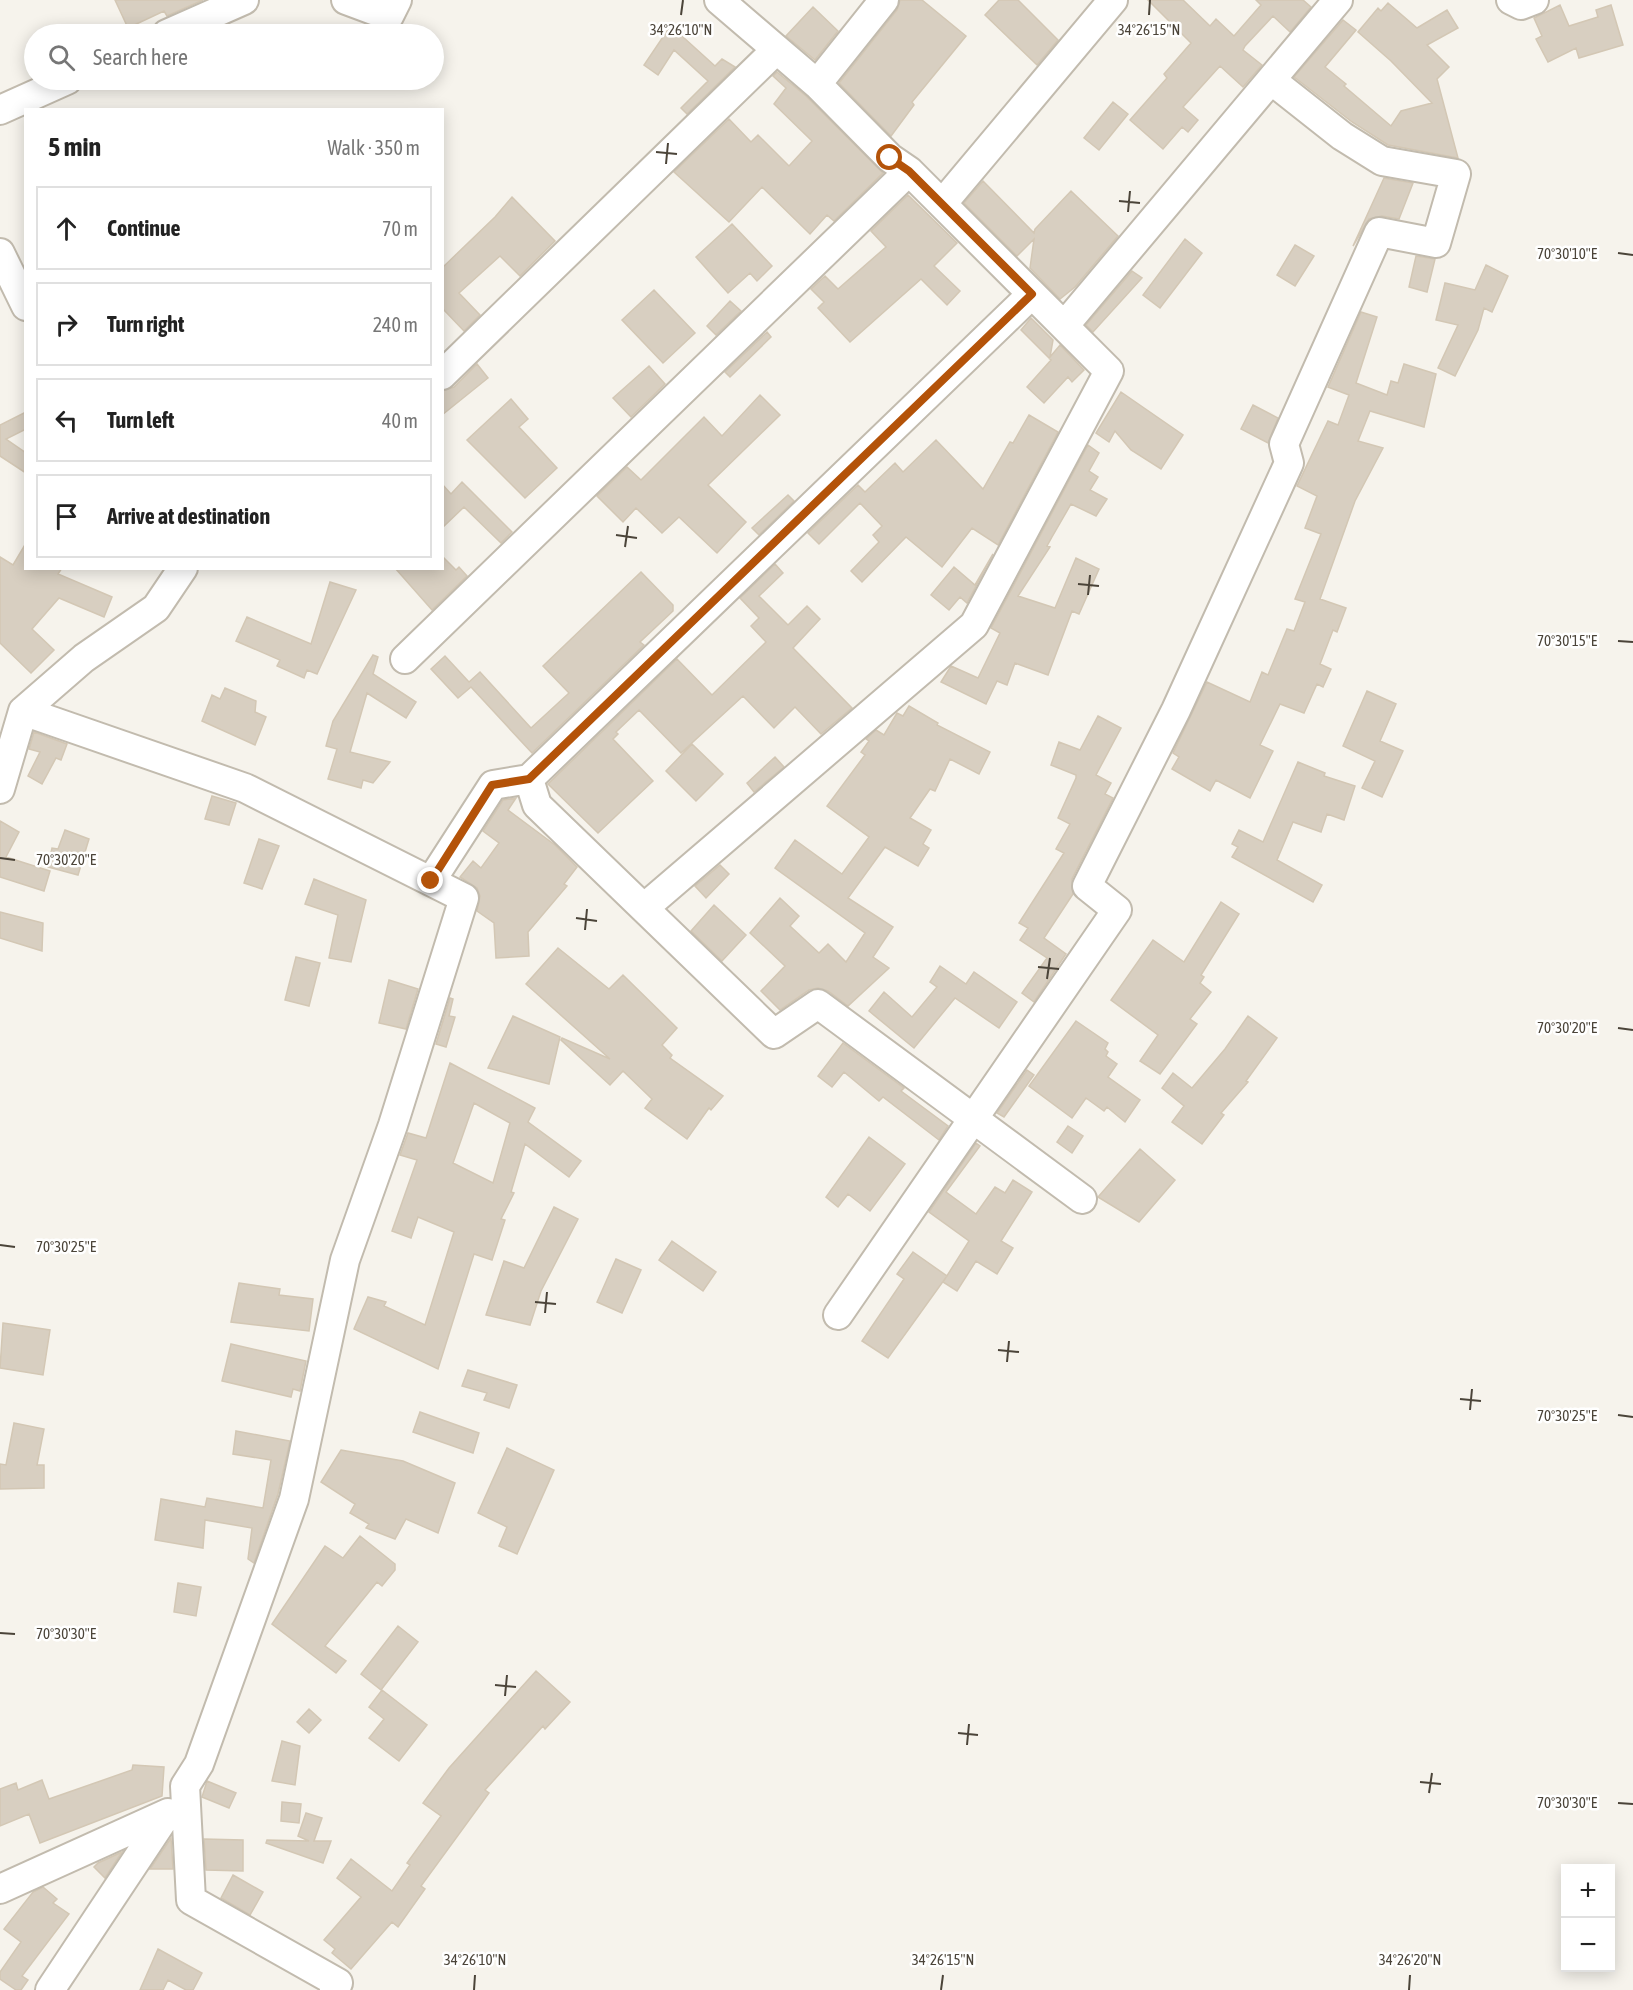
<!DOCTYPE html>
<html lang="en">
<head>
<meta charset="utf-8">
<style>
	body { margin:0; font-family:"Asap Condensed",sans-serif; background:#f6f6f6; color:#222 }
	.controls { position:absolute; right:18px; bottom:18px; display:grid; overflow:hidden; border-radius:0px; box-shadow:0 3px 15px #0003 }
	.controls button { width:54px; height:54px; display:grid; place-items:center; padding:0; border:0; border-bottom:2px solid #e0e0e0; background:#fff; color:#222; font:30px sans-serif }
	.stop { position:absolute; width:18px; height:18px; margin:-14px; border:4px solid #b45309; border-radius:50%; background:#fff }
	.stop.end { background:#b45309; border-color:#fff; box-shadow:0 2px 6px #0008 }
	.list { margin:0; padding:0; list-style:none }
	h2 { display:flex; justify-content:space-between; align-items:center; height:78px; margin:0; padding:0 24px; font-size:26px }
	h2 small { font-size:20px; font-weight:400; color:#767676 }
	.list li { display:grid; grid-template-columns:39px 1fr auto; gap:18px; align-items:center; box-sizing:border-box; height:84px; margin:0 12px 12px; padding:0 12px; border:2px solid #e0e0e0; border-radius:0px }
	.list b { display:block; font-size:22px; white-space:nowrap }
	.list em { font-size:20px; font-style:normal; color:#767676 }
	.icon { flex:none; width:33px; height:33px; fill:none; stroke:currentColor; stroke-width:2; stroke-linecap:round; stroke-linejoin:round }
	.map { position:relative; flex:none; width:1633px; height:1990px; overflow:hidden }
	.search { position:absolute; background:#fff; box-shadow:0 3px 15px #0003; left:24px; top:24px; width:420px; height:66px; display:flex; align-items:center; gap:15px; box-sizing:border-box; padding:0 21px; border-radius:33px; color:#767676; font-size:22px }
	.panel { position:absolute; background:#fff; box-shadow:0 3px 15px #0003; left:24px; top:108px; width:420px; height:462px; border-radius:0px }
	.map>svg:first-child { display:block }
</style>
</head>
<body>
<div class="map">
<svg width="1633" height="1990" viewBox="0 0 1633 1990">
	<rect width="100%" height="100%" fill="#f6f3ec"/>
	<path fill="#d8cfc1" stroke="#d3c7b4" stroke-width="1.5" fill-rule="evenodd" d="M115,0H203L167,16L164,11L128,28Z
		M900,0H922L966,36L912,102L914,105L891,136L839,83L897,10Z
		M999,0H1018L1058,40L1037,65L985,15Z
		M1148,0H1183L1210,26L1216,19L1234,36L1261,5L1256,0H1303L1311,7L1290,32L1273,16L1245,46L1243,50L1262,65L1243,87L1220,66L1183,107L1198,120L1188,132L1182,127L1163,149L1130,120L1167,78L1164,74L1191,43Z
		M1388,3L1417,28L1447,10L1458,28L1427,45L1449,67L1437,79L1458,158L1388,145L1352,122L1294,77L1343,20L1356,30L1325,67L1346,84L1344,86L1391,126L1401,111L1432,103L1391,61L1358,32L1378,8L1381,11Z
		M1560,5L1569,26L1598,17L1596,10L1611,5L1623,45L1579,58L1576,48L1548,62L1536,39L1542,36L1534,18Z
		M813,7L838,31L815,60L786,36Z
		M671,25L685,34L683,37L715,66L722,59L735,67L687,114L681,108L708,81L674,50L658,75L644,65Z
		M777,72L806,96L883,173L834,221L827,215L810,234L762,187L729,222L674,172L729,119L751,142L758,135L789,166L812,141L774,104L786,88L773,76Z
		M1113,102L1128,114L1099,150L1084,138Z
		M1384,178L1413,183L1399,219L1382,216L1369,219L1353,246Z
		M983,181L1034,233L1035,229L1071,191L1118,236L1075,287L1060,299L1030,268L1034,239L1017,256L964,203Z
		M908,195L957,243L934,266L960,291L947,305L921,279L850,342L818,308L824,302L811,289L825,276L838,289L886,247L871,231Z
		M512,197L555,241L520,276L500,256L459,293L480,315L464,331L442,308V268L495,217Z
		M732,224L772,266L757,281L750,273L728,293L696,257Z
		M1185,239L1202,253L1160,308L1143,295Z
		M1295,245L1314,256L1295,286L1277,275Z
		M1416,256L1435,259L1427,292L1409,287Z
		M1486,265L1508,276L1492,312L1484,308L1478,330L1455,376L1438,368L1458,325L1436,320L1445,283L1475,290Z
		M1132,271L1142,278L1093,332L1086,325Z
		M654,290L695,333L663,363L622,320Z
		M730,301L741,311L716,335L707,326Z
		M1361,312L1377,317L1356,383L1387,395L1391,381L1398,383L1404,364L1436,374L1424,427L1370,411L1358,441L1383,448L1355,501L1320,599L1346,608L1337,632L1333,630L1320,664L1331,669L1323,687L1317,684L1304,713L1280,704L1260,745L1273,751L1250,798L1216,780L1210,791L1172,769L1179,757L1173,753L1207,682L1250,702L1262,672L1268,675L1287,629L1294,631L1305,602L1295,599L1321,534L1305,528L1317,496L1297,486L1328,421L1338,425L1349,395L1328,387Z
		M1031,318L1053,340L1050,357L1060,345L1084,370L1072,382L1068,377L1044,403L1027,387L1051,360L1021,330Z
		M767,332L771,337L730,377L725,372Z
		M477,364L488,378L442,415V391L454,387Z
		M649,366L665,384L631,417L613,398Z
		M1121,392L1183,435L1161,469L1131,450L1115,431L1109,442L1096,433Z
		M760,395L780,415L708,485L746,522L717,553L679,517L662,533L636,508L623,522L597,496L627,467L641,480L704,417L722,436Z
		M511,399L528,419L519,427L557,468L525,498L467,440Z
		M1253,405L1278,418L1268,443L1241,429Z
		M26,412V429L6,439L26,453V473L0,456V425Z
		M1029,415L1058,432L998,545L972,528L942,567L906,537L862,582L851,571L879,542L873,535L882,526L860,503L819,544L808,533L858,485L865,492L895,463L903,472L936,440L983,489L1010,442L1013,443Z
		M1088,445L1099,453L1089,471L1098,477L1090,490L1107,499L1096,516L1071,504L1052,537L1047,546L1050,547L1018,596L1055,608L1076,558L1099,569L1079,614L1072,611L1048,675L1015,663L1007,685L997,681L986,704L941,682L951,666L978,678L1000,633L991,628Z
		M462,482L512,532L501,543L464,507L442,528V484L451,494Z
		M788,495L794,501L759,535L752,528Z
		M26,543V568H62L58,574L112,597L104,617L59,598L32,629L54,650L31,673L0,643V557L13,565Z
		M993,554L967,603L960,597L949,610L931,595L954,567L975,585Z
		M442,556L456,570L459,567L467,576L432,610L395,568H442Z
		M775,564L783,573L759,596L788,625L807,606L820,619L793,648L852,708L821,734L795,707L774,728L743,696L681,753L639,710L616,732L618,734L613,739L653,781L598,833L548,784L677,659L712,695L766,642L751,626L759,618L740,598Z
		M641,572L673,605V611L640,642L644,645L532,753L471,687L458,698L431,669L445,656L469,682L480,672L531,728L569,693L543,666Z
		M330,582L356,590L317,674L307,670L304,678L277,666L280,660L236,641L247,617L311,644Z
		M373,655L378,657L373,674L416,702L406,718L367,693L350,752L390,762L373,783L363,780L361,788L328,779L337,749L326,746L333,721Z
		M225,688L256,701L255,712L266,717L255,745L202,721L212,695L220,699Z
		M1367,691L1396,704L1380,741L1403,751L1382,797L1362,788L1375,761L1343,746Z
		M909,706L938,723L937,725L990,752L979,774L950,759L935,791L930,789L910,818L931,830L923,844L929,848L918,866L885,847L848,898L893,927L873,957L889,968L848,1006L828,991L818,988L809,990L780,1010L761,991L785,966L750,933L780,898L799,916L790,926L819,953L828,944L846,962L865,933L775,868L795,840L842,874L869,837L827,806L865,755L861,752L869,741L866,739L876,730L884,735L897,713L903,716Z
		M1098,716L1121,728L1096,775L1111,783L1105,794L1113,798L1072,879L1073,894L1044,938L1066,954L1034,1002L1022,993L1047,958L1020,940L1028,928L1019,923L1064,853L1056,849L1070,824L1058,818L1076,778V775L1051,765L1059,742L1080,750Z
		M34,732L67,744L61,760L56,758L42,784L28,776L40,752L29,749Z
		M692,744L723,774L696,801L666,771Z
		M775,757L784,767L754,792L747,783Z
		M1298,762L1325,773L1324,776L1355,786L1344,820L1327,814L1321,832L1293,822L1277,860L1322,885L1313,902L1232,857L1238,847L1232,844L1239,830L1263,842Z
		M212,796L236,803L229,825L205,819Z
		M516,798L508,810L555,845L577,867L564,884L567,886L528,932L529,956L496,958L494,923L477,911L480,896L477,888L460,877L473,861L481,868L499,843L483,831L503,800Z
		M0,821L19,832L6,857L50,871L44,891L0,877Z
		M65,830L89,839L78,875L48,867L52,848L58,849Z
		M259,839L279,846L262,889L244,883Z
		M720,865L729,874L706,898L695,886Z
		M314,879L366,900L351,962L329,958L338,915L305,904Z
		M1221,902L1239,914L1201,975L1204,977L1200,983L1211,992L1190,1019L1197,1024L1160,1074L1140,1061L1158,1035L1111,1000L1153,940L1184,962Z
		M714,905L746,935L722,961L691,931Z
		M0,912L43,923L42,951L0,938Z
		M558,948L609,989L623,975L677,1028L662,1045L672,1055L670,1058L723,1096L711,1110L709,1108L687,1139L645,1108L652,1099L623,1071L610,1085L561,1040L562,1038L610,1059L526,984Z
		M296,957L320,963L309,1006L285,1000Z
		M940,966L966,984L974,972L1017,1002L999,1028L955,998L914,1048L869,1011L884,992L912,1017L937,987L930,982Z
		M389,980L418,989L406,1029L379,1023Z
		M450,998L453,999L449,1016L455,1017L446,1047L436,1044Z
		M513,1016L560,1037L549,1084L488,1068Z
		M1248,1016L1277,1038L1246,1081L1248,1082L1221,1113L1224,1115L1202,1144L1172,1122L1184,1106L1162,1088L1173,1073L1192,1088L1225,1049Z
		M1076,1021L1108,1043L1105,1049L1108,1052L1106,1056L1117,1064L1108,1077L1140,1100L1125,1122L1107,1107L1104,1111L1086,1098L1072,1118L1029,1086Z
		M843,1043L904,1088L901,1091L948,1126L939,1140L883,1097L879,1101L844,1072L832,1087L818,1076Z
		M450,1063L535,1108L528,1122L581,1161L569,1177L525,1144L511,1192L514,1193L501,1219L505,1220L492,1260L474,1254L438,1369L354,1329L368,1297L386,1302L384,1306L425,1325L454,1232L418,1217L411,1238L392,1231L417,1160L400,1155L408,1133L426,1138ZM474,1103L510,1123L493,1183L453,1163Z
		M1027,1070L1034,1075L1004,1117L997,1113Z
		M1068,1126L1083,1136L1072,1153L1057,1142Z
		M869,1137L905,1164L870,1211L848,1194L838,1207L826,1197Z
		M976,1143L980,1146L946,1192L976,1214L995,1187L1005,1193L1013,1180L1032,1192L1001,1241L1013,1248L997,1274L976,1261L957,1291L943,1282L969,1241L929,1212Z
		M1140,1149L1175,1180L1139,1222L1098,1197Z
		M554,1207L578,1219L541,1291L530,1325L486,1315L504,1261L524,1268Z
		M672,1241L716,1272L703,1291L659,1260Z
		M913,1252L947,1276L888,1358L862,1341L904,1279L897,1274Z
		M616,1259L641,1270L622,1313L597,1302Z
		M239,1283L280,1289L279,1295L313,1299L309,1331L231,1322Z
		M3,1323L50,1330L43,1375L0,1368Z
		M231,1344L306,1361L300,1391L293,1389L291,1397L222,1381Z
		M468,1370L517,1385L509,1408L484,1400L487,1393L462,1386Z
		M420,1412L479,1433L473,1453L413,1432Z
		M14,1423L44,1429L37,1465H44V1488L0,1489V1464L6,1465Z
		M236,1431L290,1441L278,1494L254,1563L248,1559L252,1528L205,1520L203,1548L155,1540L161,1499L205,1507L207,1498L263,1508L271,1460L233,1454Z
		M507,1448L554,1470L517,1554L499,1546L507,1527L478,1513Z
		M341,1450L403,1461L455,1483L438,1533L406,1519L395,1539L366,1528L369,1524L350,1513L355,1504L321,1482Z
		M360,1536L395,1564V1570L382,1586L377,1582L325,1646L346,1661L336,1673L272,1624L325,1546L343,1558Z
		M178,1583L201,1587L196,1616L174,1612Z
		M398,1626L418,1642L381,1690L361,1674Z
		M536,1671L570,1702L545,1729L543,1726L485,1790L489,1793L421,1886L425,1889L398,1927L392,1922L351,1969L332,1953L335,1949L324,1940L361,1897L337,1878L351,1859L392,1891L410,1865L407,1863L441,1816L423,1803L449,1768Z
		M382,1690L427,1725L399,1761L369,1738L384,1719L369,1707Z
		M309,1709L321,1720L309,1733L297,1722Z
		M282,1741L300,1746L295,1785L272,1781Z
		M133,1765L164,1767L162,1796L40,1843L29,1814L0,1826V1789L16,1783L18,1790L42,1780L49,1799L132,1770Z
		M207,1781L236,1793L229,1808L202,1797Z
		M282,1802L301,1804L299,1823L281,1821Z
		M306,1813L322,1818L314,1841H331L323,1863L266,1843L267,1840L309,1841L298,1836Z
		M171,1838L173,1869H150Z
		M204,1839L243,1840V1871L206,1870Z
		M122,1852L105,1878L94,1867L98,1863Z
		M233,1875L263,1892L250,1915L221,1898Z
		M43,1887L57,1899L53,1903L69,1914L22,1976L28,1980L21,1990H16L0,1979V1972L21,1942L4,1929L33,1892Z
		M158,1949L202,1973L193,1990H186L168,1980L163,1990H140Z"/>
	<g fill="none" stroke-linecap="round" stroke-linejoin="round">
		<g stroke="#c2bbae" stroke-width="32">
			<path id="minor" d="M346,0L389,16L397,0
				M1511,0L1521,5L1534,0
				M167,34L244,0
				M817,84L884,0
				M0,110L67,80
				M942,204L1113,0
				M0,253L26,306
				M1064,326L1338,0
				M442,375L776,50
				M183,568L156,608L84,658L23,711L245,788L464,898L393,1125L345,1260L294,1499L199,1764L185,1786L191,1900L338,1983L334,1990
				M405,659L909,171
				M529,779L537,805L774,1034L818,1004L1082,1199
				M0,789L23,711
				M431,881L493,785L529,779L1032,294
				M644,908L974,625L1109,371L909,171L890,158L817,84L719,0
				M838,1315L1117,910L1087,886L1176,710L1289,463L1284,444L1379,232L1436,243L1456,174L1382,161L1342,136L1271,80
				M0,1889L168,1813
				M50,1990L167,1814"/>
		</g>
		<use href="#minor" stroke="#fff" stroke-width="28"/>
	</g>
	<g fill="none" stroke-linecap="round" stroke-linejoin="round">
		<path stroke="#b45309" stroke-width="8" d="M431,881L492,785L529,779L1032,294L909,171L890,158"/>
	</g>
	<path fill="none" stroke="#4b4439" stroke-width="2" d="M681,15L683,0M1149,15L1150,0M656,152L677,154M666,164L668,143M1119,201L1140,203M1128,212L1130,191M1618,253L1633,255M616,535L637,538M625,547L628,526M1078,584L1099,586M1088,595L1090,575M1618,641L1633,642M0,858L15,860M576,918L597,921M585,930L587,909M1038,967L1059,969M1047,979L1050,958M1618,1028L1633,1030M0,1245L15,1247M535,1302L556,1304M545,1313L547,1292M998,1350L1019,1352M1007,1362L1009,1341M1460,1399L1481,1401M1470,1410L1472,1389M1618,1415L1633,1417M0,1633L15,1634M495,1685L516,1687M505,1696L507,1675M958,1733L978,1735M967,1745L969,1724M1420,1782L1441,1784M1429,1793L1432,1773M1618,1803L1633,1804M474,1990L475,1975M941,1990L943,1975M1409,1990L1410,1975"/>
	<g font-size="15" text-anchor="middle" fill="#4b4439" stroke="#fff" stroke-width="5" stroke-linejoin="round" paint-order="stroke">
		<text x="681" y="35">34°26'10"N</text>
		<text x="1149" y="35">34°26'15"N</text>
		<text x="1567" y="259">70°30'10"E</text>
		<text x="1567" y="646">70°30'15"E</text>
		<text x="66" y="865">70°30'20"E</text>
		<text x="1567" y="1033">70°30'20"E</text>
		<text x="66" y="1252">70°30'25"E</text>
		<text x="1567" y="1421">70°30'25"E</text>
		<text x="66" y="1639">70°30'30"E</text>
		<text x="1567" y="1808">70°30'30"E</text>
		<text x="475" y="1965">34°26'10"N</text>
		<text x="943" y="1965">34°26'15"N</text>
		<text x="1410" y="1965">34°26'20"N</text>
	</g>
</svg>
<div class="controls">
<button>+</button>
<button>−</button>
</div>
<div class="stop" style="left:890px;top:158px"></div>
<div class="stop end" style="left:431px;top:881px"></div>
<div class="search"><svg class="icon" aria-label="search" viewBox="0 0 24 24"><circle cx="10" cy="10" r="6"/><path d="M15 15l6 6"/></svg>Search here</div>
<section class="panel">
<h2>5 min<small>Walk · 350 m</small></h2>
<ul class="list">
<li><svg class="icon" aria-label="ahead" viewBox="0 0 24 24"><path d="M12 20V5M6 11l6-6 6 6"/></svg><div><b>Continue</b></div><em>70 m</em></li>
<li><svg class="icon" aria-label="right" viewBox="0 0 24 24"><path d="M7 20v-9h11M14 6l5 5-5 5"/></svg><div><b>Turn right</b></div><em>240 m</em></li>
<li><svg class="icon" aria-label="left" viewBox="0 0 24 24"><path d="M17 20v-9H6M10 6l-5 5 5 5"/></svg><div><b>Turn left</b></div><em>40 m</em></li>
<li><svg class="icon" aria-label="arrive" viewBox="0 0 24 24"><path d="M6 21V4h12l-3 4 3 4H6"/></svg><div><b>Arrive at destination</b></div></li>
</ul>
</section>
</div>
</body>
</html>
